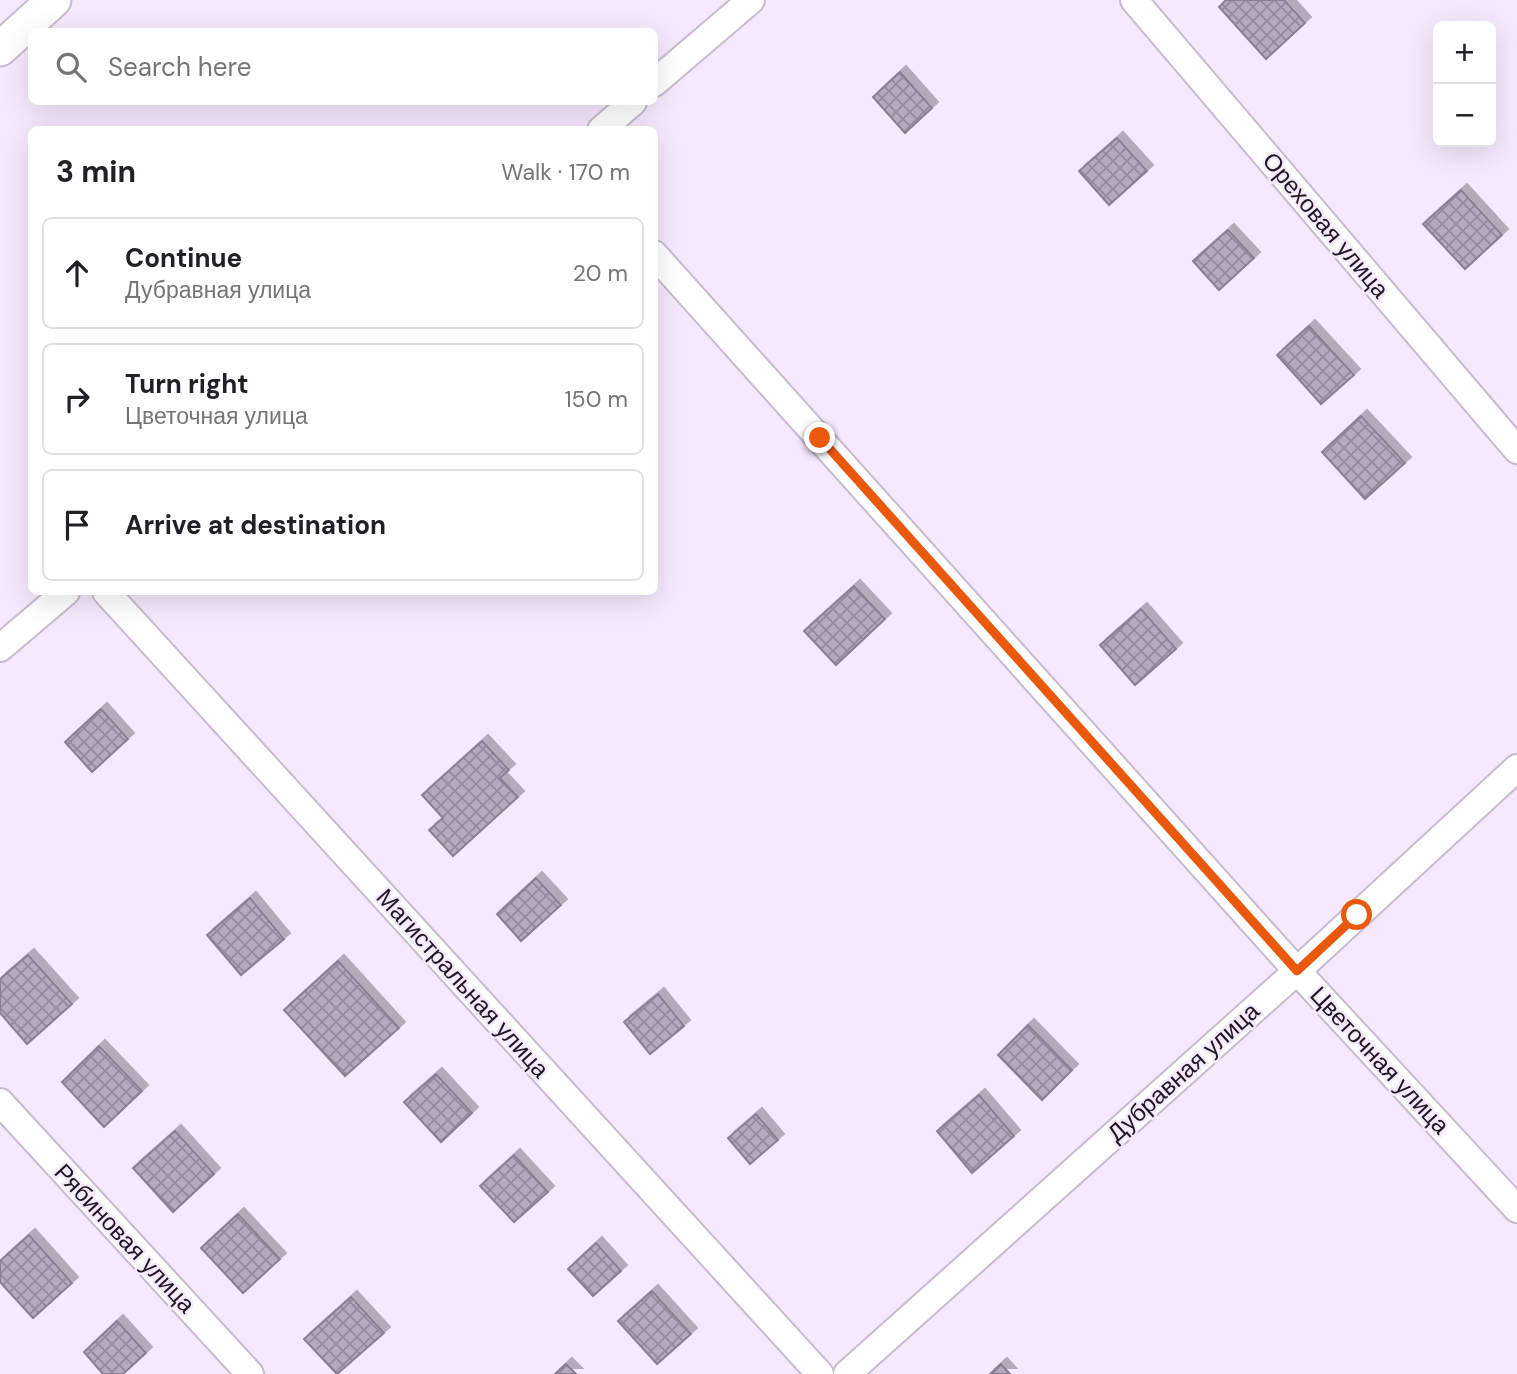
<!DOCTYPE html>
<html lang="en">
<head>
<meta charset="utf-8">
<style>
	body { margin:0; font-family:"DM Sans",sans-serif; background:#f2f2f2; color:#202124 }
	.controls { position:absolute; right:21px; top:21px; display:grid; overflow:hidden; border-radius:10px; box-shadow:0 7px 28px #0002 }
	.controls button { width:63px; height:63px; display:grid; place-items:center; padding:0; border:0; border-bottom:2px solid #e0e0e0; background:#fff; color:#202124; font:35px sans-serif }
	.stop { position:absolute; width:21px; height:21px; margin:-16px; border:5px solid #ea580c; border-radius:50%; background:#fff }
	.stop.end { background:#ea580c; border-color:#fff; box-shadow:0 2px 7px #0008 }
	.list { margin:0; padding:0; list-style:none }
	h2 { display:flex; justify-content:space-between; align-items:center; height:91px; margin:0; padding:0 28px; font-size:30px }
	h2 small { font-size:23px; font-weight:400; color:#757577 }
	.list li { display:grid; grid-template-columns:46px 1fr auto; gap:21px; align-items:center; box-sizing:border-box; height:112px; margin:0 14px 14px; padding:0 14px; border:2px solid #e0e0e0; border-radius:10px }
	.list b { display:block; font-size:26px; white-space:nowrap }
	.list p { margin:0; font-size:23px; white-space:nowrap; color:#757577 }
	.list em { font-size:23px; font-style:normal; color:#757577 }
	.icon { flex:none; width:38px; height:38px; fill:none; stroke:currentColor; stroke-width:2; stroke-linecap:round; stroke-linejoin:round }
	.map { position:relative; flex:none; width:1517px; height:1374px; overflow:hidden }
	.search { position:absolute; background:#fff; box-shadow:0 7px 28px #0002; left:28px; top:28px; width:630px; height:77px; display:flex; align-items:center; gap:18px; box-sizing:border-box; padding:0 24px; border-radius:10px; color:#757577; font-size:26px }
	.panel { position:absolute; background:#fff; box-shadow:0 7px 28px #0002; left:28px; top:126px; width:630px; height:469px; border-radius:10px }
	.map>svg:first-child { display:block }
</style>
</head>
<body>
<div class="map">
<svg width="1517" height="1374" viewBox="0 0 1517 1374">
	<defs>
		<pattern id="building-cross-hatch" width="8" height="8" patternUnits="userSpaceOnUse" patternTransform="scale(1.75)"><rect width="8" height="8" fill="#b7a9bd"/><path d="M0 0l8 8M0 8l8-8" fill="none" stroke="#948999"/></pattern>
		<filter id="shadow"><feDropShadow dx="6" dy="-6" stdDeviation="0" flood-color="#0004"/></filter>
	</defs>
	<rect width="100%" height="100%" fill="#f6e8fd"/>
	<path fill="url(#building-cross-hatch)" stroke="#8c7f92" stroke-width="2" filter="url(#shadow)" d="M1226,0H1284L1305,23L1266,59L1219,7Z
		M900,72L932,108L905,133L873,97Z
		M1117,138L1147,171L1109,205L1079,171Z
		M1461,190L1502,235L1465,269L1423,224Z
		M1228,230L1254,258L1219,290L1193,261Z
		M1309,326L1354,375L1321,404L1277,355Z
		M1361,416L1405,463L1365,499L1322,452Z
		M854,586L885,619L836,665L804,631Z
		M1141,609L1176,649L1135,685L1100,645Z
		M101,709L128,739L92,772L65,742Z
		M482,741L509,770L500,778L518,797L453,856L429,830L443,818L422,795Z
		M536,878L561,905L521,941L497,914Z
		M250,898L284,939L241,975L207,935Z
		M28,955L72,1004L27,1044L0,1013V979Z
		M338,961L399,1028L345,1076L284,1010Z
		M658,994L684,1026L650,1054L624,1022Z
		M1028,1025L1072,1070L1042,1100L998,1055Z
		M99,1046L142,1091L104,1127L62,1082Z
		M436,1074L472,1113L441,1142L404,1102Z
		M979,1095L1014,1136L972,1173L937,1131Z
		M756,1114L778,1140L750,1164L728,1138Z
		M175,1131L214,1174L173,1212L133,1168Z
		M514,1155L548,1192L514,1222L480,1186Z
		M238,1214L280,1259L243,1293L201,1248Z
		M29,1235L72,1283L33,1318L0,1282V1261Z
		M596,1243L621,1271L593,1296L568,1269Z
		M652,1291L691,1334L657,1364L618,1321Z
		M351,1297L384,1333L337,1374L304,1339Z
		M117,1321L146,1353L123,1374H103L84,1352Z
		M566,1364L576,1374H555Z
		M1001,1364L1010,1374H990Z"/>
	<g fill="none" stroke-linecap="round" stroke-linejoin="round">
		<g stroke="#c9bbcf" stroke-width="30">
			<path id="minor" d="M1134,0L1517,450
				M654,83L751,0
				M601,130L633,102
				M654,254L1297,971L1517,1209
				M106,592L820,1374
				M0,648L66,592
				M0,1102L250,1374
				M847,1374L1297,971L1517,768"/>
		</g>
		<g stroke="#c9bbcf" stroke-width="37">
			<path id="tertiary" d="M0,49L54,0"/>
		</g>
		<use href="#minor" stroke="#fff" stroke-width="26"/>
		<use href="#tertiary" stroke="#fff" stroke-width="33"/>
	</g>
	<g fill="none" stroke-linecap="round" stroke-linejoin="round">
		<path stroke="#ea580c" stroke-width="9" d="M820,438L1297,971L1357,915"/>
	</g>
	<g text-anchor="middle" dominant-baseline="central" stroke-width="5" stroke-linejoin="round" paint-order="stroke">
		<g font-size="24" fill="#1d181f" stroke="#f6e8fd">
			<text transform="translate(1326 225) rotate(50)">Ореховая улица</text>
			<text transform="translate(463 983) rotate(48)">Магистральная улица</text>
			<text transform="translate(1380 1060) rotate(47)">Цветочная улица</text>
			<text transform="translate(1183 1072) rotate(-42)">Дубравная улица</text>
			<text transform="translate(125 1238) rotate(47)">Рябиновая улица</text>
		</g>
	</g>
</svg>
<div class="controls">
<button>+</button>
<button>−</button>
</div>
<div class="stop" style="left:1357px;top:915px"></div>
<div class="stop end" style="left:820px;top:438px"></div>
<div class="search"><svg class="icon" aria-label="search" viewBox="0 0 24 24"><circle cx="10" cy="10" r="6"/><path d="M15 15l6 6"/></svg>Search here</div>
<section class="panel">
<h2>3 min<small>Walk · 170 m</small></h2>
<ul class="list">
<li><svg class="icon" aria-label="ahead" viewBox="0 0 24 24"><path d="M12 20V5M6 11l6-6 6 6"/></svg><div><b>Continue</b><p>Дубравная улица</p></div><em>20 m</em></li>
<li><svg class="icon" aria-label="right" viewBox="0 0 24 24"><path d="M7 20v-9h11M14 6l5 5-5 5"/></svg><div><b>Turn right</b><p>Цветочная улица</p></div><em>150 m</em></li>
<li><svg class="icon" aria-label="arrive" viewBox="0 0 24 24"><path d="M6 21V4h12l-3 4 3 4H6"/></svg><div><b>Arrive at destination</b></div></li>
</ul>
</section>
</div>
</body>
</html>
